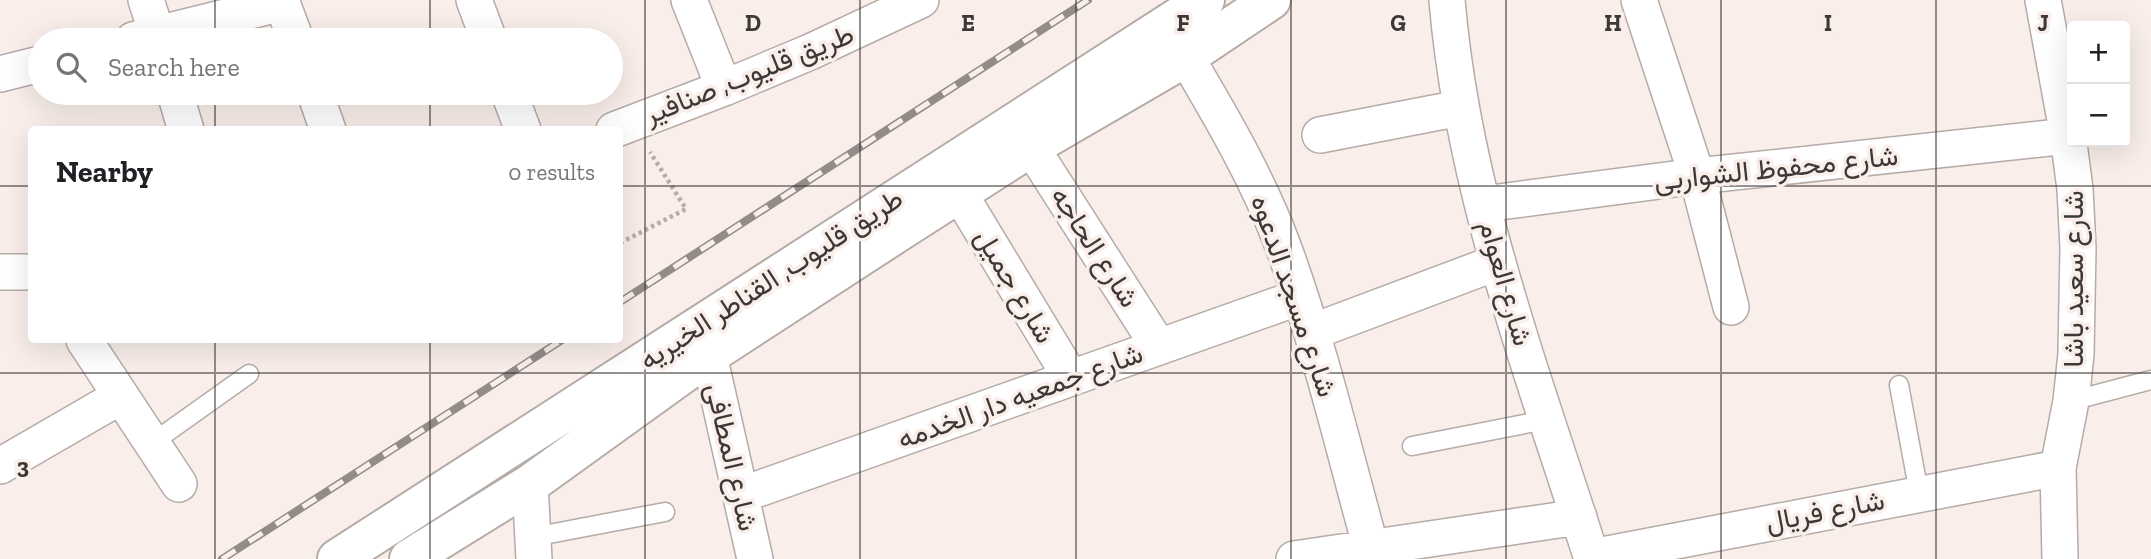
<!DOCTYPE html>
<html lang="en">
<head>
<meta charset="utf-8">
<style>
	body { margin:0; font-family:"Zilla Slab",Vazirmatn,serif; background:#f2f2f2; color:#202124 }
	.controls { position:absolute; right:21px; top:21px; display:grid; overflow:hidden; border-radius:7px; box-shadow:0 7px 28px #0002 }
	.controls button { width:63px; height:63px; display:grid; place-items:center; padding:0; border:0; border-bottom:2px solid #e0e0e0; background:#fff; color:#202124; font:35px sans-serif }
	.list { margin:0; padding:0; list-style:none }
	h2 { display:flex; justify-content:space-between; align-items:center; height:91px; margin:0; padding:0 28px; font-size:30px }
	h2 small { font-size:23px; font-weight:400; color:#757577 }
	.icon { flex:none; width:38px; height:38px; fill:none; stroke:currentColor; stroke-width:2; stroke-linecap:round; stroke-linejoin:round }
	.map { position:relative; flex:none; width:2151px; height:559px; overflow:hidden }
	.search { position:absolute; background:#fff; box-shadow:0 7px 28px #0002; left:28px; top:28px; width:595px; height:77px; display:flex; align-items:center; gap:18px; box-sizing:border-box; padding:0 24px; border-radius:38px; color:#757577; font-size:26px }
	.panel { position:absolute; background:#fff; box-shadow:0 7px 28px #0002; left:28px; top:126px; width:595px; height:217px; border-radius:7px }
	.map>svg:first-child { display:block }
</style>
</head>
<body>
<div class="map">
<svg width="2151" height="559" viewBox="0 0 2151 559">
	<rect width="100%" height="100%" fill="#f9eeea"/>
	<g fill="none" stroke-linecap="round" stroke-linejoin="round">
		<g stroke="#b5aba7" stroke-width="21">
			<path id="service" d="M1899,385L1919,493
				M2071,401L2151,380
				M152,443L249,374
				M1412,446L1545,420
				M533,537L665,512"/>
		</g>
		<g stroke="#b5aba7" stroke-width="38">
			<path id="minor" d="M146,0L159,40
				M281,0L296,40
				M474,0L489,40
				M689,0L724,88
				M1447,0C1463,193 1534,376 1592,559
				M1639,0L1697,176L1731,307
				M2043,0L2068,136L2075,189L2078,248L2076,354L2071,401L2058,468L2060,559
				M133,40L282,3
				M1186,57C1222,118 1258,179 1283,246C1319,344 1343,447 1371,548
				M0,74L40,64
				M175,93L186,130
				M315,93L328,130
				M509,93L523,130
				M614,130L724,88L810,52L921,0
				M1320,135L1460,108
				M1031,147L1159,347
				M959,193L1071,378
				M1484,204L1697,176L2068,136
				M0,272H32
				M1312,332L1498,262
				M84,340L179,484
				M709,355L755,559
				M0,466L121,396
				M530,484L534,559
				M741,495L1300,297
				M1592,557L2058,468
				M1294,559L1579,517"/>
		</g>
		<g stroke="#b5aba7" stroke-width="42">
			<path id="secondary" d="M337,559L1205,0
				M409,559L530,484L709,355L903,229L1031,147L1186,57L1271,0"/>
		</g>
		<path stroke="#b6adaa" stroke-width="4.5" stroke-dasharray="3.5 3.5" stroke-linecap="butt" d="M620,243L686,209L650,152"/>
		<use href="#service" stroke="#fff" stroke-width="18"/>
		<use href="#minor" stroke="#fff" stroke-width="35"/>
		<use href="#secondary" stroke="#fff" stroke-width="38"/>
		<g stroke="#928b88" stroke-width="8">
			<path id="rail" d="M620,302L1088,0
				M222,559L562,340"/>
		</g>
		<use href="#rail" stroke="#f9eeea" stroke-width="5" stroke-dasharray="16" stroke-linecap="butt"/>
	</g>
	<path fill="none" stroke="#3c3836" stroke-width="2" stroke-opacity="0.55" d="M215,0V40M430,0V40M645,0V559M860,0V559M1076,0V559M1291,0V559M1506,0V559M1721,0V559M1936,0V559M215,93V130M430,93V130M0,186H32M620,186H2151M215,340V559M430,340V559M0,373H2151"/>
	<g text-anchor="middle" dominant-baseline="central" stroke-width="7" stroke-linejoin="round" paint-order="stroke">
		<g font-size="28" fill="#3c3836" stroke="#f9eeea">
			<text transform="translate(749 74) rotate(-22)">طريق قليوب, صنافير</text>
			<text transform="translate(1776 168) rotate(-6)">شارع محفوظ الشواربى</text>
			<text transform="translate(1095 247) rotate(57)">شارع الحاجه</text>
			<text transform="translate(771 279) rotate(-33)">طريق قليوب, القناطر الخيريه</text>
			<text transform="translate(2073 279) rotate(-90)">شارع سعيد باشا</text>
			<text transform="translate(1506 283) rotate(74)">شارع العوام</text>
			<text transform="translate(1015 286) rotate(59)">شارع جميل</text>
			<text transform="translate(1294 296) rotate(71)">شارع مسجد الدعوه</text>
			<text transform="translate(1020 396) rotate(-20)">شارع جمعيه دار الخدمه</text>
			<text transform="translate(732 457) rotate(77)">شارع المطافى</text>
			<text transform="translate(1825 511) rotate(-11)">شارع فريال</text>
		</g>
	</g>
	<g font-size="23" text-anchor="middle" font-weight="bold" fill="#3c3836" stroke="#f9eeea" stroke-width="7" stroke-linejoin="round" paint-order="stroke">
		<text x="753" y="31">D</text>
		<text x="968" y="31">E</text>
		<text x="1183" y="31">F</text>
		<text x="1398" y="31">G</text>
		<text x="1613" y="31">H</text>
		<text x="1828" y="31">I</text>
		<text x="2043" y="31">J</text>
		<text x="23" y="474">3</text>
	</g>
</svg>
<div class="controls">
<button>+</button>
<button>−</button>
</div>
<div class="search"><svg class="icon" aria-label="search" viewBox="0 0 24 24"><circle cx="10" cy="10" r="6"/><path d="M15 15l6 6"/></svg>Search here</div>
<section class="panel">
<h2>Nearby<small>0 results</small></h2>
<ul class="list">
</ul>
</section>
</div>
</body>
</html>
